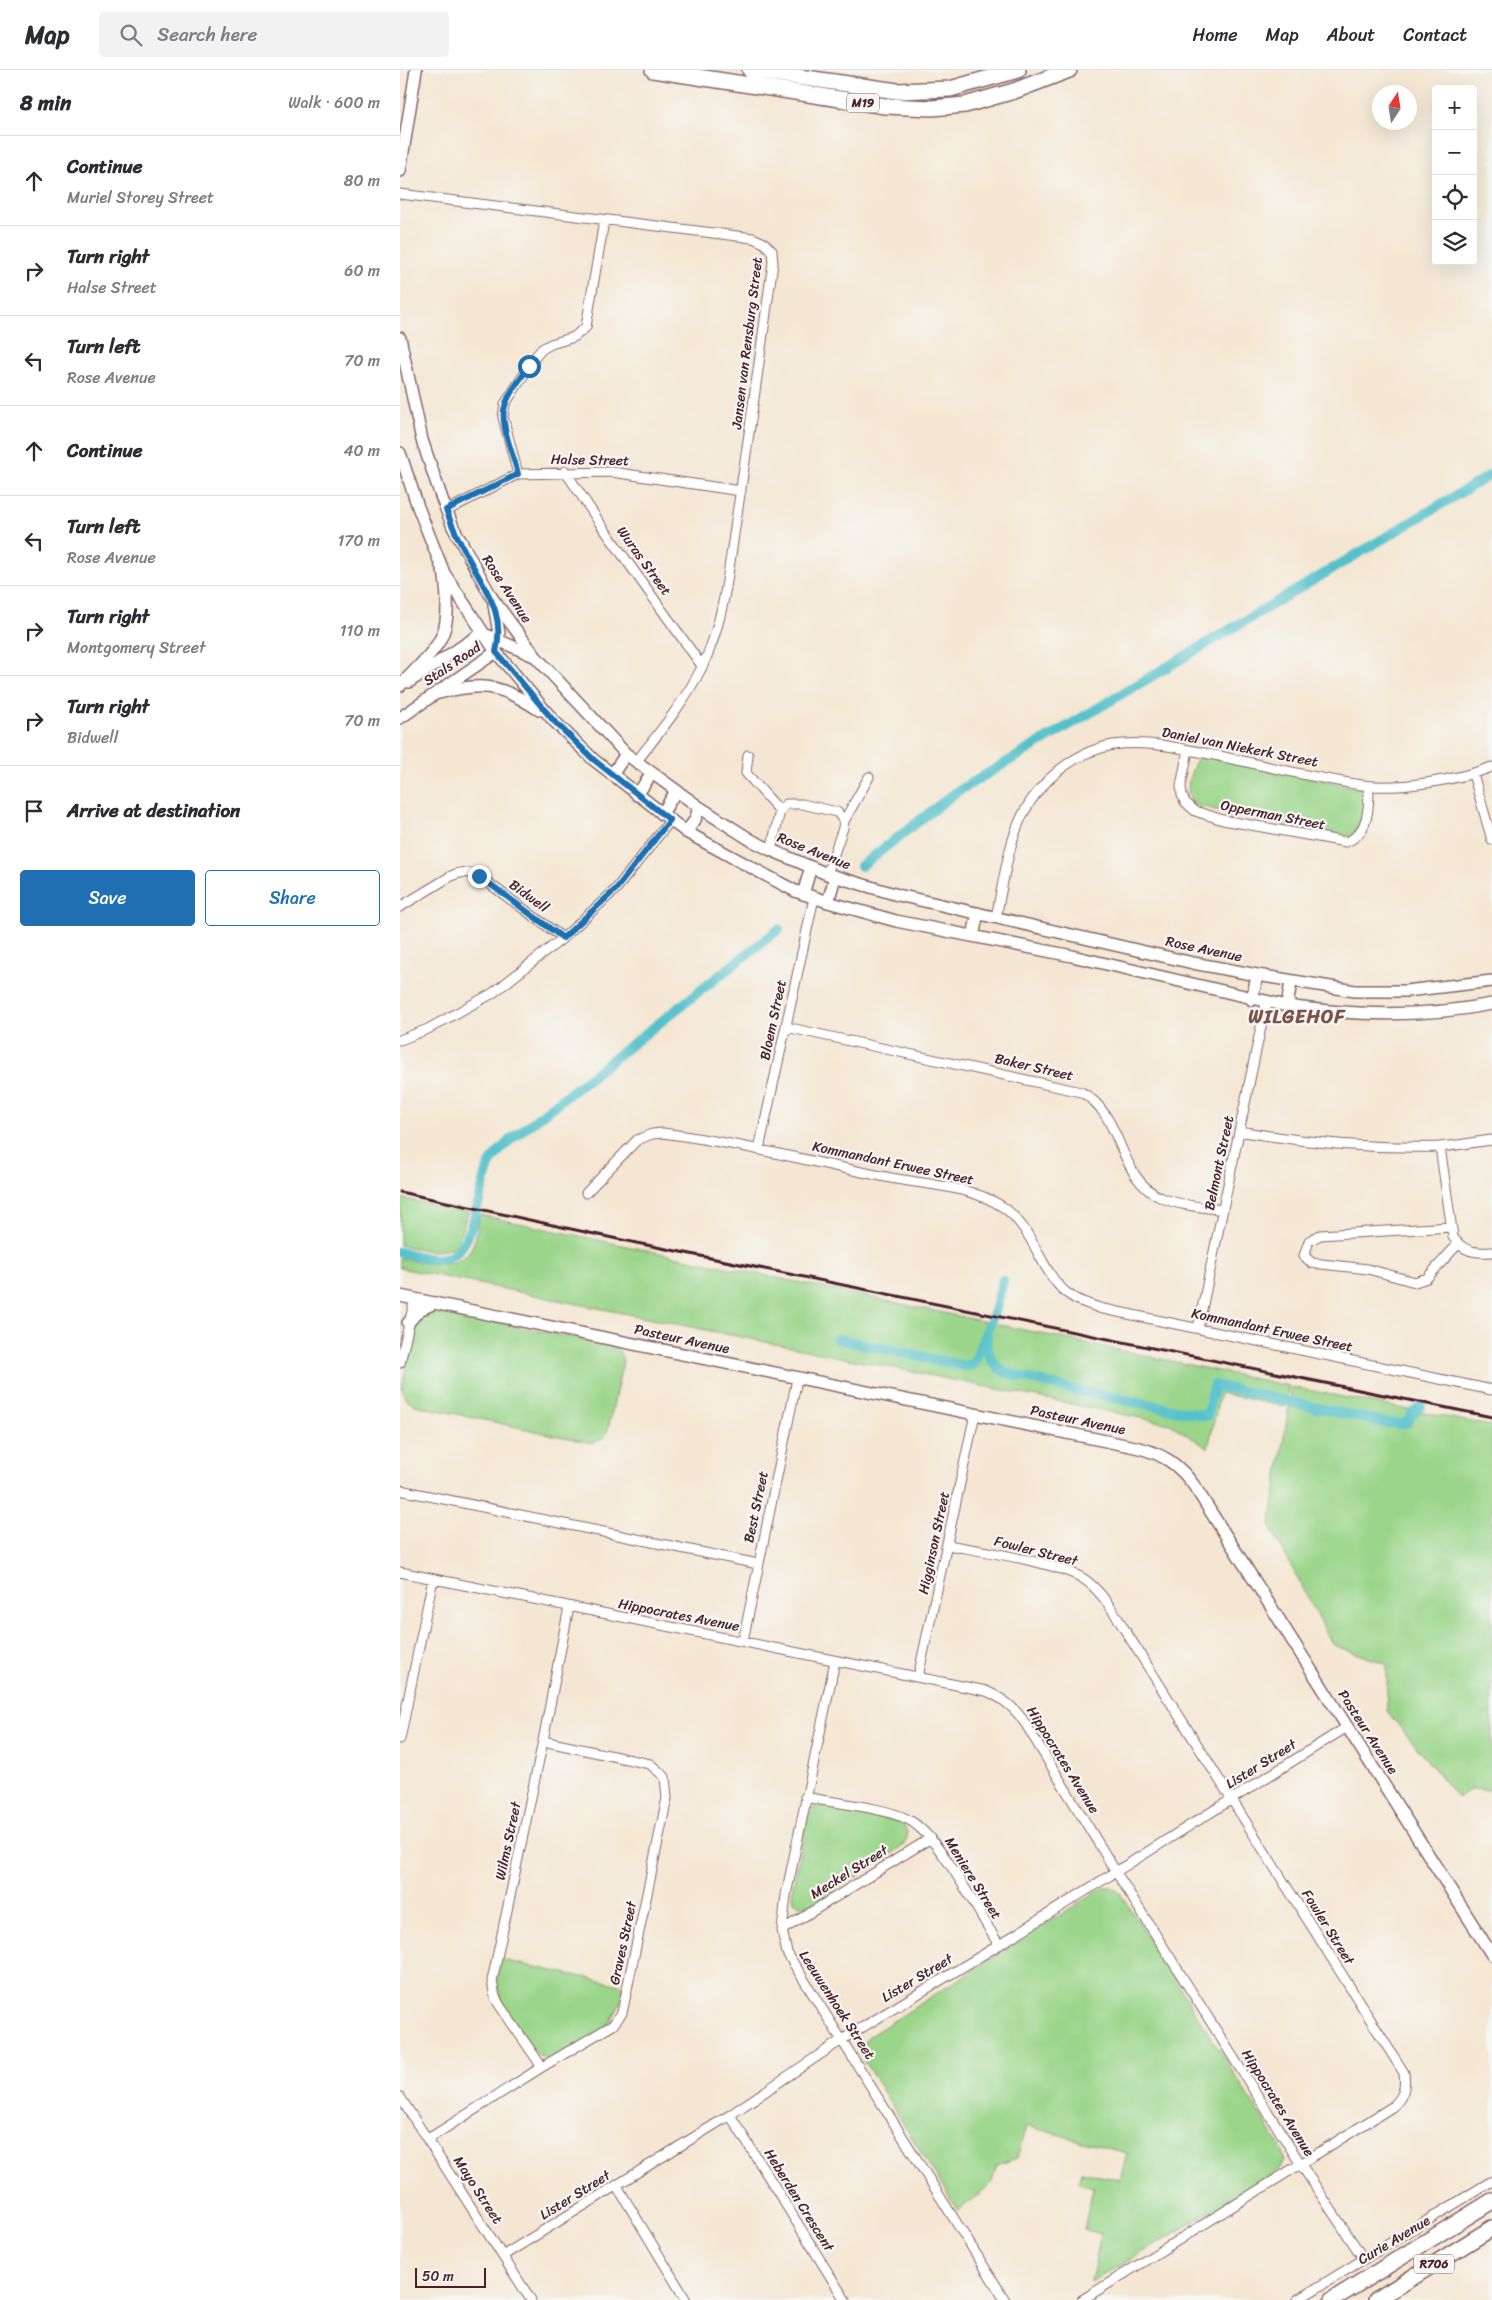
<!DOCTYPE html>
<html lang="en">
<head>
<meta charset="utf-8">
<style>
	body { margin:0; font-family:Sriracha,sans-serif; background:#f2f2f3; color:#2b2b33 }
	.controls { position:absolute; right:15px; top:15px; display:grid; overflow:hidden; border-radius:5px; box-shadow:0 5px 20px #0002 }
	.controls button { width:45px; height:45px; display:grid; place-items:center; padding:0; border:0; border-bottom:1px solid #e1e1e2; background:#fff; color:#2b2b33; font:25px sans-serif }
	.compass { position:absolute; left:972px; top:15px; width:45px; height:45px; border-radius:50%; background:#fff; box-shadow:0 5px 20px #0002; rotate:12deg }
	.scale { position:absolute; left:15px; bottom:12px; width:71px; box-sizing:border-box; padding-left:5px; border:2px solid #4a1f2b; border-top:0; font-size:14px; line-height:18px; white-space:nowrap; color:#4a1f2b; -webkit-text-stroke:4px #f6f6f2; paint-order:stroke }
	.stop { position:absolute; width:15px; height:15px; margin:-11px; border:4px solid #1f6fb2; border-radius:50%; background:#fff }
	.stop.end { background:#1f6fb2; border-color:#fff; box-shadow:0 1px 5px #0008 }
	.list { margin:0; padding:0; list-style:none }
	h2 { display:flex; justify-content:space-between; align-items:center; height:65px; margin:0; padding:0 20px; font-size:21px }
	h2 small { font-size:16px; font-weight:400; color:#7c7c81 }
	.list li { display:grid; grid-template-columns:32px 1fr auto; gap:15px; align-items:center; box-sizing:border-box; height:90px; padding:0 20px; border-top:1px solid #e1e1e2 }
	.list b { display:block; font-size:19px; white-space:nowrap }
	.list p { margin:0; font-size:16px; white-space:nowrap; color:#7c7c81 }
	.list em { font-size:16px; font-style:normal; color:#7c7c81 }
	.actions { display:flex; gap:10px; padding:15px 20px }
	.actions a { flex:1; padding:11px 0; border:1px solid #1f6fb2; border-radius:5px; text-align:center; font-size:18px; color:#1f6fb2 }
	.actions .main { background:#1f6fb2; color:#fff }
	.icon { flex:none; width:28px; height:28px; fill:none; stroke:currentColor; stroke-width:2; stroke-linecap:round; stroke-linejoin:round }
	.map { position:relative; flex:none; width:1092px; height:2230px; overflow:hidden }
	header { display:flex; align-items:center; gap:30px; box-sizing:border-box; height:70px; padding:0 25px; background:#fff; border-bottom:1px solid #e1e1e2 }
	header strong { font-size:24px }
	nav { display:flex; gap:28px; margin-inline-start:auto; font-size:18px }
	.search { width:350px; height:45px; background:#f2f2f3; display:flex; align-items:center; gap:12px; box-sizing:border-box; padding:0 18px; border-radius:5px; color:#7c7c81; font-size:19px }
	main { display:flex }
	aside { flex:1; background:#fff }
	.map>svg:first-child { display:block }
</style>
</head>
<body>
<header>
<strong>Map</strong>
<div class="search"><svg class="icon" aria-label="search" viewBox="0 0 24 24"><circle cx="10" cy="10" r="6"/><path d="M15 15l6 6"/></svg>Search here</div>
<nav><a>Home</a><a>Map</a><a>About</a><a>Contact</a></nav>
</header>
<main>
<aside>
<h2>8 min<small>Walk · 600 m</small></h2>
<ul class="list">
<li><svg class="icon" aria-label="ahead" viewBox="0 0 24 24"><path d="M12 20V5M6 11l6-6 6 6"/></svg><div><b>Continue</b><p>Muriel Storey Street</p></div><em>80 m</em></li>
<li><svg class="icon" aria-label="right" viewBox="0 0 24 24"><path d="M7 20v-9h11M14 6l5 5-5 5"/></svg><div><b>Turn right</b><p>Halse Street</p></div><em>60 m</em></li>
<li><svg class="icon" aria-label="left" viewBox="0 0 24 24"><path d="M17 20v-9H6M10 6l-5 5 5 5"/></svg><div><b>Turn left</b><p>Rose Avenue</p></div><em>70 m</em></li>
<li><svg class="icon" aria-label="ahead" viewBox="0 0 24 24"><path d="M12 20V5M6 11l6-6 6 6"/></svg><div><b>Continue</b></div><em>40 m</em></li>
<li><svg class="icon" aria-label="left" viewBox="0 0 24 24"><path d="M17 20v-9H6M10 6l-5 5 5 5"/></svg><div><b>Turn left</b><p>Rose Avenue</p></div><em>170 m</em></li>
<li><svg class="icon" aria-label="right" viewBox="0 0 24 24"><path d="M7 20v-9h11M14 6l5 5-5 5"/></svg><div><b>Turn right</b><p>Montgomery Street</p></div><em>110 m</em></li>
<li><svg class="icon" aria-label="right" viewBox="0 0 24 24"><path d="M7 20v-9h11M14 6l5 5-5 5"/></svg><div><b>Turn right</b><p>Bidwell</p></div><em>70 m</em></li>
<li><svg class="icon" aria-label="arrive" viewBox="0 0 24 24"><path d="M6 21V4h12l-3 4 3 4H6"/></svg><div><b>Arrive at destination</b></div></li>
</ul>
<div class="actions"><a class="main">Save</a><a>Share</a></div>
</aside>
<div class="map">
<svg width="1092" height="2230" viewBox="0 0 1092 2230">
	<rect width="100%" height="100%" fill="#f6f6f2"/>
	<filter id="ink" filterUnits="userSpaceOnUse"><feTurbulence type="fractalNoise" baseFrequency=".02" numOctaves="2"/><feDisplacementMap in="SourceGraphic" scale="10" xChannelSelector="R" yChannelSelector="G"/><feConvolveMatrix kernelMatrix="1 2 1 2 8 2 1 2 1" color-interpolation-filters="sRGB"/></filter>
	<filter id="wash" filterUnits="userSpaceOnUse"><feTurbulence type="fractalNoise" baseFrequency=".0096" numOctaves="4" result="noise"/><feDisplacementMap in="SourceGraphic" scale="20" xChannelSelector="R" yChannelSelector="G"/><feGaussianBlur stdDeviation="1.12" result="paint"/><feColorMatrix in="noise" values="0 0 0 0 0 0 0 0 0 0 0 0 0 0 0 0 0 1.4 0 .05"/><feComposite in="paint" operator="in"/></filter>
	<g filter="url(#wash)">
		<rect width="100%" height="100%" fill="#f4e6d2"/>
		<path fill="#9ad589" stroke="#727a5a" d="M805,687L960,718C976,736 963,761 944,769L799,736C795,733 791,731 790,728C785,718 792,696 798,688Z
			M0,1128L68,1142L57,1175C38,1186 21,1179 0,1175Z
			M80,1145L889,1316L885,1337L820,1323L808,1378L770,1354L0,1198V1188C26,1193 61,1204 74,1173C77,1164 78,1154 80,1145Z
			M38,1241L211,1275L220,1282L223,1291L207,1364L201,1370L191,1373L15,1335L5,1328L2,1317L16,1255L23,1245Z
			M892,1317L1092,1356V1720L1071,1719L1058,1728L987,1641V1594L933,1575L870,1456Z
			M425,1735L502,1753C509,1761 509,1767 503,1776L411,1837L401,1836L394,1831L392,1821L407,1748L414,1738Z
			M704,1817H712L720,1823L883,2081L885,2091L879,2099L846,2121L691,2212L701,2164L684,2160L693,2117L678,2113L681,2102L720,2110L727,2083L626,2056L617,2088L597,2095L591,2114L558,2141L462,1988L461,1979L468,1967Z
			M102,1890L225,1916C215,1963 193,1965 155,1988L145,1989L136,1984C125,1966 101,1938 98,1918C96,1908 99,1900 102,1890Z"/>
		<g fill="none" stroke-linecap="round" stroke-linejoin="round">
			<path stroke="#54c1cb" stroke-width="10" d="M461,796L555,723L1092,404
				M0,1182C15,1185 38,1194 53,1185C74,1173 80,1116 90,1094C94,1085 103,1078 110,1070L379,859
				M587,1262C584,1281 590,1295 607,1303L679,1321L807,1346L814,1315L986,1353L1001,1354L1008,1352L1010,1346L1021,1336
				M437,1269L565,1296L573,1295L596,1238L603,1210"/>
		</g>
	</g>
	<g filter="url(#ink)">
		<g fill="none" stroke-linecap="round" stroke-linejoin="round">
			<g stroke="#866565" stroke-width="11">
				<path id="minor" d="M0,124L353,168L364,173L372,181L373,193C361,277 350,361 337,444C329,495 325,549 303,595C286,630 260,662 236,692
					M165,401L199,452L302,596
					M118,404L103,347L105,334L136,286L142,279L151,274L174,267L186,257L204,151
					M46,441L118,404L212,402L341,421
					M788,680L781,716L782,725L785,732L795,741L823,750L946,772C969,764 969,737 969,716
					M348,685L346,703L380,741
					M1073,704L1092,770
					M444,751L469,707
					M371,780L380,741L386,734H402L437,742L444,751L443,758L427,804
					M0,837L51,806C62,801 69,802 79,806L163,868
					M596,847C603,815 608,773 623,744C640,711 674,682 713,675C746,670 781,678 814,685C863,695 912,708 962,715C999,720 1057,710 1092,697
					M386,957L681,1022C724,1044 717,1110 762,1128C781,1136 803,1137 823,1140
					M0,970L28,959L93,923L163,868L216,819L270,751
					M839,1061C907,1073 970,1079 1039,1077C1056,1076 1074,1072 1092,1070
					M1040,1077L1053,1167C1063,1182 1075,1183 1092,1182
					M359,1079L414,828
					M186,1123L237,1070L252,1064L263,1063C339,1073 412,1092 486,1107C524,1115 570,1115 603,1137C636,1160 641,1207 671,1226C679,1232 690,1234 699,1238L1092,1320
					M1051,1157L920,1165L909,1171L904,1186L912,1193L968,1199L1015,1212L1027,1208L1058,1174
					M798,1258L866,933
					M0,1293L15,1228
					M0,1420L358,1494
					M548,1475C580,1481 666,1493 688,1512C708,1528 721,1555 735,1576L1004,2003C1006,2018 1003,2028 992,2037L682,2230
					M0,1502L586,1621C604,1629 614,1637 625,1653L716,1802L900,2093L963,2188
					M343,1571L397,1309
					M435,1591L386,1825L382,1860L387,1883L605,2230
					M518,1607L575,1344
					M0,1669L33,1509
					M405,1727C433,1733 483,1737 507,1749C538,1763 579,1844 599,1875
					M382,1860L531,1768
					M142,1997L100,1936L95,1927L92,1911L143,1671L169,1537
					M0,2027L131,2230
					M330,2045L445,2230
					M28,2069L142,1997L213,1955L222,1943L267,1728L265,1707L250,1694L143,1671
					M217,2116L286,2230
					M104,2185L330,2045L443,1969L599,1875L947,1657
					M897,2230L1092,2111"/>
			</g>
			<g stroke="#866565" stroke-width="14">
				<path id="tertiary" d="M0,101L16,0
					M0,268L22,370L42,429L53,457L92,528L136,587L226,684L299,737L351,770L371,780L427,804L498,825L793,893L857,905L955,921H1006L1092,911
					M0,383L18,437L44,503L96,582L153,650L194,690L286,762L395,821L428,832L496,851L672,886L887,936C954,946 1025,947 1092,934
					M94,535L99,563L97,576
					M82,563L134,586
					M9,612L82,563
					M0,616C40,573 53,569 45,507
					M35,624C81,612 99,613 139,640
					M0,648L96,582
					M212,705L226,684
					M237,725L252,703
					M262,744L276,721
					M286,762L295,750L299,737
					M403,824L411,797
					M428,832L435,807
					M573,866L578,843
					M852,930L857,905
					M887,936L891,912
					M0,1226L735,1377C762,1383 779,1394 795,1417L1092,1885
					M8,1253L19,1240L35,1233"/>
			</g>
			<g stroke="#866565" stroke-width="18">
				<path id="primary" d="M932,2230L1092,2131
					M976,2230L1092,2158"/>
			</g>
			<g stroke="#866565" stroke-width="18">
				<path id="trunk" d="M253,0L485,36L532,38L565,35L614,21L669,0
					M350,0L497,21L550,19L618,0"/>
			</g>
			<use href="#minor" stroke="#fff" stroke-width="9"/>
			<use href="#tertiary" stroke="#fff" stroke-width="11"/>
			<use href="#primary" stroke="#fff" stroke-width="15"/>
			<use href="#trunk" stroke="#fff" stroke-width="15"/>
			<path stroke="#4a1f2b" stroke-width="3" d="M0,1122L222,1170L1092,1347"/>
		</g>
	</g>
	<g fill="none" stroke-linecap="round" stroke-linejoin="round" filter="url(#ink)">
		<path stroke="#1f6fb2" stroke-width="6" d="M79,806L163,868L216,819L270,750L194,690L153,650L96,582C104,548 91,528 75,500C64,481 54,461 46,440L118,404C114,387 101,357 104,340C107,324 121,309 129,296"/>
	</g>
	<g text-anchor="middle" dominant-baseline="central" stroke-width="4.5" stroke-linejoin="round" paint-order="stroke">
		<g fill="#f6f6f2" stroke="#7e6067" stroke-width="1">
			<rect x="447" y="23.5" width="32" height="19" rx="4"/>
			<rect x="1014" y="2184.5" width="40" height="19" rx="4"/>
		</g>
		<g font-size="12" font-weight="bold" fill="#4a1f2b">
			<text x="463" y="33">M19</text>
			<text x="1034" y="2194">R706</text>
		</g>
		<g font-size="14" fill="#4a1f2b" stroke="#f6f6f2">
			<text transform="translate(347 273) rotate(-83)">Jansen van Rensburg Street</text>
			<text transform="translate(190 390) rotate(1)">Halse Street</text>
			<text transform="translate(244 491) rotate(54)">Wuras Street</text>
			<text transform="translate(107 519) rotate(57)">Rose Avenue</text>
			<text transform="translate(52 594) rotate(-34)">Stals Road</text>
			<text transform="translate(840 677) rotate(11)">Daniel van Niekerk Street</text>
			<text transform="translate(873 745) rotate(11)">Opperman Street</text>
			<text transform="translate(414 781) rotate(22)">Rose Avenue</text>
			<text transform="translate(129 826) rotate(36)">Bidwell</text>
			<text transform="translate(804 879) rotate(12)">Rose Avenue</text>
			<text transform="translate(373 950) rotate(-78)">Bloem Street</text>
			<text transform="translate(634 997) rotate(13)">Baker Street</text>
			<text transform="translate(493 1093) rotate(12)">Kommandant Erwee Street</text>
			<text transform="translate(819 1093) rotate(-78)">Belmont Street</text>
			<text transform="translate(872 1260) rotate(12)">Kommandant Erwee Street</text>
			<text transform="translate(282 1269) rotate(12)">Pasteur Avenue</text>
			<text transform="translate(678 1350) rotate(12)">Pasteur Avenue</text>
			<text transform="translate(356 1437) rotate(-78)">Best Street</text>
			<text transform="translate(534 1473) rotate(-78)">Higginson Street</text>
			<text transform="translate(636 1481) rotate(14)">Fowler Street</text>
			<text transform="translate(279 1545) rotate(11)">Hippocrates Avenue</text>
			<text transform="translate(968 1662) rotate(57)">Pasteur Avenue</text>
			<text transform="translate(663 1690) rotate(58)">Hippocrates Avenue</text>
			<text transform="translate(861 1694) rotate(-32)">Lister Street</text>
			<text transform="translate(108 1771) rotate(-78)">Wilms Street</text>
			<text transform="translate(449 1802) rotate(-32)">Meckel Street</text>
			<text transform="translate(573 1808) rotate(58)">Meniere Street</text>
			<text transform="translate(928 1857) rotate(58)">Fowler Street</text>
			<text transform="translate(223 1873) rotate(-78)">Graves Street</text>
			<text transform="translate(517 1908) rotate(-31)">Lister Street</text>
			<text transform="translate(437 1935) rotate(57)">Leeuwenhoek Street</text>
			<text transform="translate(878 2033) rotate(58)">Hippocrates Avenue</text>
			<text transform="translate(78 2120) rotate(57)">Mayo Street</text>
			<text transform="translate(175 2125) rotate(-32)">Lister Street</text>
			<text transform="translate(399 2130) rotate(58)">Heberden Crescent</text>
			<text transform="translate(994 2170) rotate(-31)">Curie Avenue</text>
		</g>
		<g font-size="19" font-weight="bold" letter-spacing="1" fill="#7b534c" stroke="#f6f6f2">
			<text x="897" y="946">WILGEHOF</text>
		</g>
	</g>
</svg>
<div class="controls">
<button>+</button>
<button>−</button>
<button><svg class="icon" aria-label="locate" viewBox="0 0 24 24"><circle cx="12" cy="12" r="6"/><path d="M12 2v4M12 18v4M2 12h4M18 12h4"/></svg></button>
<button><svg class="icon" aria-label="layers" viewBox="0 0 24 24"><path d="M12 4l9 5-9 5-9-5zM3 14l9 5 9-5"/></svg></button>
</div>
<svg class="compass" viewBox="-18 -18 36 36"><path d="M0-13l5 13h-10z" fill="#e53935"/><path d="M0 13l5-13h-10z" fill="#7c7c81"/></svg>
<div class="scale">50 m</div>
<div class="stop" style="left:129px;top:296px"></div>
<div class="stop end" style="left:79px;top:806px"></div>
</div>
</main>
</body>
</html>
